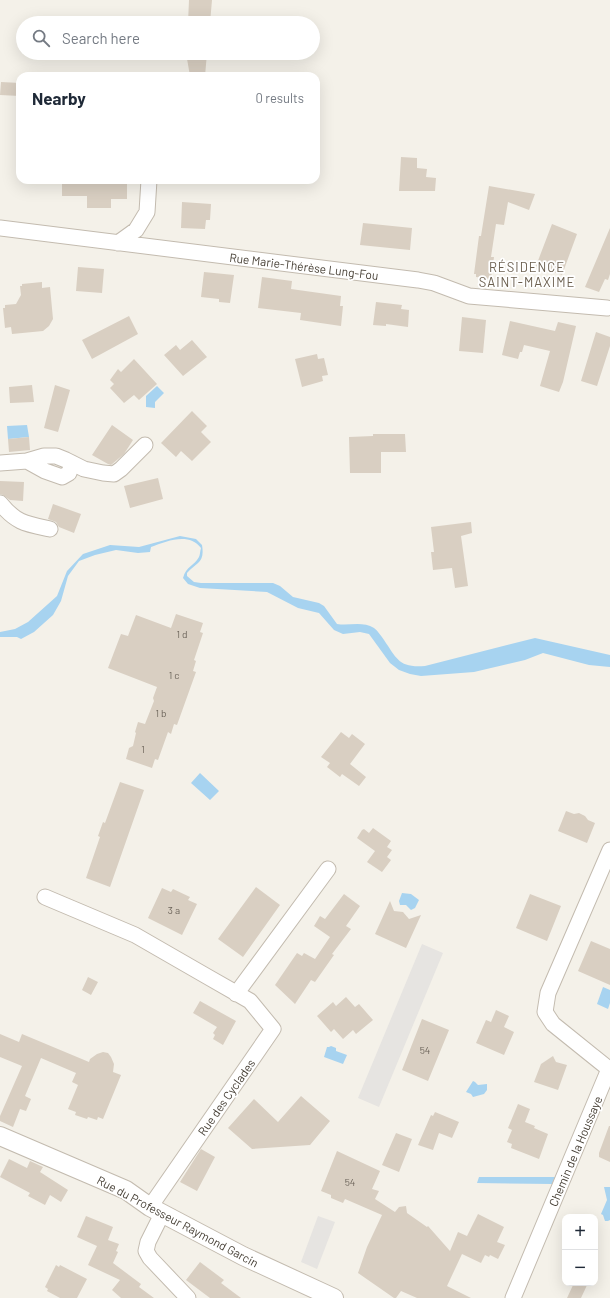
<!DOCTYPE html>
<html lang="en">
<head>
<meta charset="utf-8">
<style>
	body { margin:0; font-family:Barlow,sans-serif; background:#f6f6f7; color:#1f2937 }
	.controls { position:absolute; right:12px; bottom:12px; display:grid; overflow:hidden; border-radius:8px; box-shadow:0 4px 16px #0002 }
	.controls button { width:36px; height:36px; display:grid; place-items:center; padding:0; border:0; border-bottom:1px solid #e0e1e3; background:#fff; color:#1f2937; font:20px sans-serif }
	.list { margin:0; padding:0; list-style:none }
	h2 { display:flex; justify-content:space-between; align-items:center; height:52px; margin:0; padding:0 16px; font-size:17px }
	h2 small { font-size:13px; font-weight:400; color:#747a83 }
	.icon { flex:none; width:22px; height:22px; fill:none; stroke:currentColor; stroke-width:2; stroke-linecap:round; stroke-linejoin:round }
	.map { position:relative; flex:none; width:610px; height:1298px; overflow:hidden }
	.search { position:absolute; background:#fff; box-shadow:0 4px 16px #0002; left:16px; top:16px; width:304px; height:44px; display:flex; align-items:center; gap:10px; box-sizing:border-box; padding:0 14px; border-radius:22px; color:#747a83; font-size:15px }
	.panel { position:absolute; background:#fff; box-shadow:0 4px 16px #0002; left:16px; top:72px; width:304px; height:112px; border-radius:12px }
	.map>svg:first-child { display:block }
</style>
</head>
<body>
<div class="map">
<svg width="610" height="1298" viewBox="0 0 610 1298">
	<rect width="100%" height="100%" fill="#f4f1e9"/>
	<path fill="#e6e4e1" d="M422,944L443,953L379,1107L358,1098Z
		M318,1216L335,1222L317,1269L301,1262Z"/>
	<path fill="#a7d3f0" d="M157,386L164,393L155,402V408L146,407V396Z
		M27,425L29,437L8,439L7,426Z
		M180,536L196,539L202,545C205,563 197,562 187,573V576L194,582L201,583H273L280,586L293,597L319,603L324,606L337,624C349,626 363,621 374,628C378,631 381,636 384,640C397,659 399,668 425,666L535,638L610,655V667L589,665L543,653L525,660L474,672L421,676L410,674L399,670L390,663L369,634L360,632L343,634L334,630L319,613L298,608L267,592L200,588L188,584L183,578C186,566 194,566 199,557C200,555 200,551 201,548C189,532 167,541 151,547L150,552L138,553L116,550L95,555L79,561L68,576L61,601L53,615L34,632L21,639L17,637H0V632L15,629L28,622L57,596L67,571L83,554L110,545L139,547Z
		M200,773L219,791L210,800L191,783Z
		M402,893L411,894L419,900L415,908L411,910L406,905H400L399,901Z
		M603,987L610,990V1003L608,1009L597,1004Z
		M331,1046L336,1048V1051L347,1055L343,1064L324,1057L327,1047H329Z
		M473,1081L475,1082L478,1085L487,1084V1090L484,1094L473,1097L471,1094L466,1092Z
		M479,1177H555L552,1184L477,1183Z
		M604,1187H610V1220L608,1221H605L603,1215L601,1214L607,1200Z"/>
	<path fill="#d9cfc2" d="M189,0H212L210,23H188Z
		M186,53H207L205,76H190Z
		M1,82L20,83V96L0,95Z
		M401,157L417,158V168L427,169L426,177L436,178L435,191H399Z
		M62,180H127V199H111V208H87V196H62Z
		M489,186L535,194L529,210L508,202L504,225L496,224L491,257H494L491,279L476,277V274H474L479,236H481Z
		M182,202L211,204L210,220H206L205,229L181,228Z
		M363,223L412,228L410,250L360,245Z
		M552,224L577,234L562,275L536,266Z
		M610,228V274L608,280L605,279L599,292L585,287Z
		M78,267L104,269L102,293L76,291Z
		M204,272L234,275L230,303L219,302V299L201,297Z
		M262,277L292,281L291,289L341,296L340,306H343L341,326L300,320L301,313L258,308Z
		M42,282V288L50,287L53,319L49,326L43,331L12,334L11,327L5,328L3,308H5V305L16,304L21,295L20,286H22V284Z
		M376,302L402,305L401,309L409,310L408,327L386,324V326L373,325Z
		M129,316L138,334L92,359L82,340Z
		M462,317L486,320L483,353L459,351Z
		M510,321L555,331L558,322L576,326L563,382L559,392L540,386L550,351L524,345L522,352H520L518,359L502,355Z
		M596,332L610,337V346L597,386L581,381Z
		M192,340L207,357L183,376L164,355L176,345L180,350Z
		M317,354L318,359L324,358L328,375L322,376L323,381L302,387L295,359Z
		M134,359L157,384L139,400L134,395L124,403L110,388L114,384L110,380L118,369L121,372Z
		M32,385L34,402L10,403L9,387Z
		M55,385L70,390L58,432L44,428Z
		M192,411L207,426L201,432L211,442L192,461L181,451L176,457L161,443Z
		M112,425L133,440L124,454L111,465L108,464L92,455Z
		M373,434H405L406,452H381V473H350L349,437L373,436Z
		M29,437L30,450L9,452L8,439Z
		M158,478L163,499L130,508L124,486Z
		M0,481L24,482L23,501L10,500L3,495L0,494Z
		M53,504L81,514L74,533L59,527L56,522L48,519Z
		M471,522L472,533L461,536L468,586L455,588L452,568L433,570L431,552H434L431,527Z
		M176,614L203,623L200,632L203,633L194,660L196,661L193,671L196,672L177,725L174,724L171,734L168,732L158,760L155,759L152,768L126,759L129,748L133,746L136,733L135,732L138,722L145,724L154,701L153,698L157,687L108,668L121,634L128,636L136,615L171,628Z
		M341,732L349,738L352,734L365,744L350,764L366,777L359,786L342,774L340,777L327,767L330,763L321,757Z
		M120,782L144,790L110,887L86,878L100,837L98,836L103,822L105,823Z
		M566,811L574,814L579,813L585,816L588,820L595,823L587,843L558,831Z
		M373,828L391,841L387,847L392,850L387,857L391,860L382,872L367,862L375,851L357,838L362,830L364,829L369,833Z
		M256,887L280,905L243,957L218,939Z
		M162,888L171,892L173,889L190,897L188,900L197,904L182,935L148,918Z
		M344,894L360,906L346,926L351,929L332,954L334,955L315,982L311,980L295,1004L275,985L297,953L302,956L304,953L315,959L330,937L314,926L320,916L325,919Z
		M530,894L561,906L547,941L516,928Z
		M390,901L394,911L403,912L409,919L421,915L406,948L375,934Z
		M591,941L610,949V985L578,971Z
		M88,977L98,982L91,995L82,990Z
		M346,997L355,1007L359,1004L373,1020L356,1034L353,1030L343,1039L334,1029L331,1032L317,1016L333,1002L336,1006Z
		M200,1001L236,1021L223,1045L213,1039L215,1035L213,1033L217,1027L193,1013Z
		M496,1010L509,1016L504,1027L514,1032L504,1055L476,1043L486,1020L491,1022Z
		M422,1019L449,1030L428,1081L402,1070Z
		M0,1034L19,1042L22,1034L89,1062L90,1059L97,1054L103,1052L108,1053L111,1057L114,1064L113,1072L121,1075L103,1119L98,1117L97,1120L88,1117L87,1119L75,1115L76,1112L68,1109L78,1085L72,1082L76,1073L41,1058L25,1096L31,1099L26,1111L20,1109L13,1127L0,1121V1116L22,1066L0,1057Z
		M553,1056L556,1062L567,1065L558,1090L534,1082L541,1064Z
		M301,1096L330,1121L310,1145L252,1149L228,1128L254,1099L278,1122Z
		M518,1104L530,1109L525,1122L535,1126L534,1128L548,1134L539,1159L511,1148L512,1144L507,1142L512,1130L508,1128Z
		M435,1112L459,1122L452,1138L439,1133L433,1150L418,1145L431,1115L433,1116Z
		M609,1126H610V1162L599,1157V1153Z
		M396,1133L412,1139L399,1172L382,1165Z
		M201,1149L215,1157L197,1191L180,1182Z
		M337,1151L380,1171L372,1189L379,1191L375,1199L395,1212L399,1207L406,1206L407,1213L427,1227L428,1226L450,1251L458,1232L467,1236L478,1214L504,1227L497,1242L505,1245L498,1259L490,1255L489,1257L485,1255L481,1263L462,1254L447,1286L471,1298H417L401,1291L396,1298H394L358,1273L367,1247L382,1215L345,1199L343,1203L331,1198V1195L321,1191Z
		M9,1159L27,1168L30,1161L43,1167L40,1172L68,1190L61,1202L50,1195L45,1205L28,1196L30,1193L0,1177Z
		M86,1216L113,1227L108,1240L119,1244L116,1251L118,1252L113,1263L141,1284L139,1287L154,1298H121L112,1290L120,1280L88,1265L97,1246L77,1237Z
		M200,1262L224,1280L221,1283L241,1298H210L186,1280Z
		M56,1265L59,1267L60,1265L87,1279L77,1298H60L47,1291L48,1289L45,1287Z
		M574,1283H588L581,1298H567Z"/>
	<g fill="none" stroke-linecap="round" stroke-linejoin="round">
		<g stroke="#c3bbaf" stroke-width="17">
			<path id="minor" d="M0,228L418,280L434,283L469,296L607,308
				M118,243L136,230L147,212L149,180
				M27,461L45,471L62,477L69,473L72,463
				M0,463L27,461L44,456H56L66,460L84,469L103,473L114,474L121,469L145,445
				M0,503C16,523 26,524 50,529
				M45,897L135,935L208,977L250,1001L273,1029L150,1207
				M236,994L328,869
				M162,1214L148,1242L146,1251L150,1258L188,1298
				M513,1298L609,1069L553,1024L545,1012L548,993L610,850"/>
		</g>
		<g stroke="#c3bbaf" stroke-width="20">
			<path id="tertiary" d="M0,1136L126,1190L150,1207L243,1256L334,1298"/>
		</g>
		<use href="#minor" stroke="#fff" stroke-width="15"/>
		<use href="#tertiary" stroke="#fff" stroke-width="18"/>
	</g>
	<g text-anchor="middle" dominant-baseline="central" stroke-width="3.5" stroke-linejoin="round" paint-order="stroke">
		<g font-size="10" fill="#6c645a">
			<text x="182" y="634">1 d</text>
			<text x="174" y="675">1 c</text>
			<text x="161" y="713">1 b</text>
			<text x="143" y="749">1</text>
			<text x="174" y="910">3 a</text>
			<text x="425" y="1050">54</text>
			<text x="350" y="1182">54</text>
		</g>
		<g font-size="12" fill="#484137" stroke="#fff">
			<text transform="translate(304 266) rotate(7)">Rue Marie-Thérèse Lung-Fou</text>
			<text transform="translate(226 1097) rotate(-55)">Rue des Cyclades</text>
			<text transform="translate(575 1151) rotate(-67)">Chemin de la Houssaye</text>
			<text transform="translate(178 1221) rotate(28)">Rue du Professeur Raymond Garcin</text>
		</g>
		<g font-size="13" letter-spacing="1" fill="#6b5f4f" stroke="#fff">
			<text x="527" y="267">RÉSIDENCE<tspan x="527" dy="15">SAINT-MAXIME</tspan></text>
		</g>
	</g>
</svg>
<div class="controls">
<button>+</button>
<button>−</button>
</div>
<div class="search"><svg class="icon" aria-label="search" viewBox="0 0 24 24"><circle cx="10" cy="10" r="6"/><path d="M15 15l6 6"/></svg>Search here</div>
<section class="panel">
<h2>Nearby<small>0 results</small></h2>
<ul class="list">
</ul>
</section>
</div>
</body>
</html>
